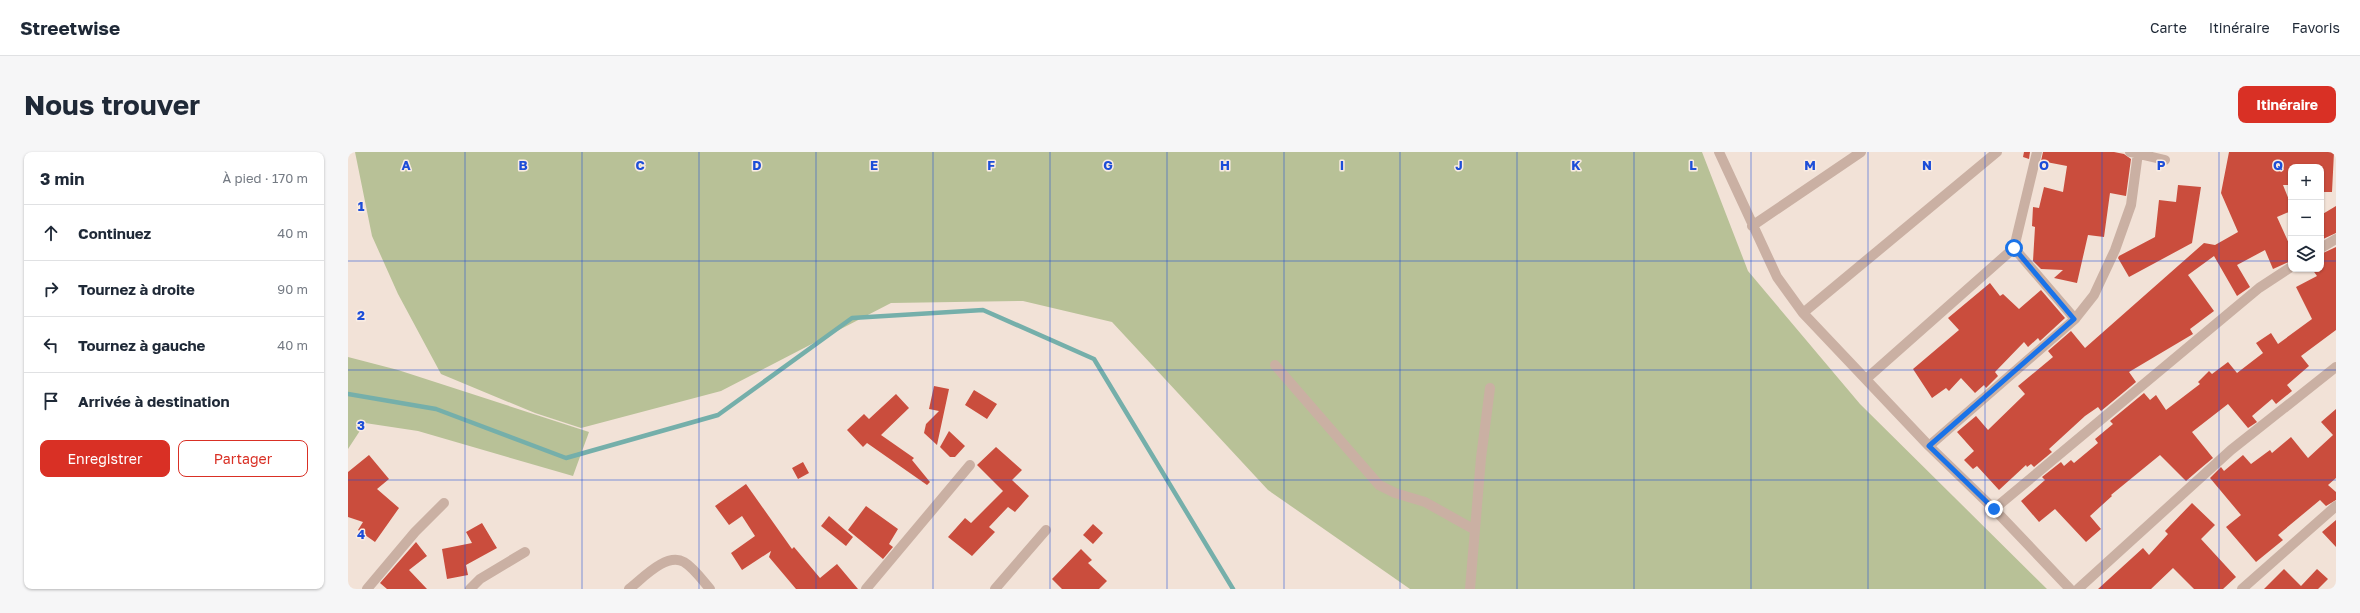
<!DOCTYPE html>
<html lang="fr">
<head>
<meta charset="utf-8">
<style>
	body { margin:0; font-family:"Golos Text",sans-serif; background:#f6f6f7; color:#1f2937 }
	.controls { position:absolute; right:12px; top:12px; display:grid; overflow:hidden; border-radius:8px; box-shadow:0 1px 3px #0004 }
	.controls button { width:36px; height:36px; display:grid; place-items:center; padding:0; border:0; border-bottom:1px solid #e0e1e3; background:#fff; color:#1f2937; font:20px sans-serif }
	.stop { position:absolute; width:12px; height:12px; margin:-9px; border:3px solid #1a73e8; border-radius:50%; background:#fff }
	.stop.end { background:#1a73e8; border-color:#fff; box-shadow:0 1px 4px #0008 }
	.list { margin:0; padding:0; list-style:none }
	h2 { display:flex; justify-content:space-between; align-items:center; height:52px; margin:0; padding:0 16px; font-size:17px }
	h2 small { font-size:13px; font-weight:400; color:#747a83 }
	.list li { display:grid; grid-template-columns:26px 1fr auto; gap:12px; align-items:center; box-sizing:border-box; height:56px; padding:0 16px; border-top:1px solid #e0e1e3 }
	.list b { display:block; font-size:15px; white-space:nowrap }
	.list em { font-size:13px; font-style:normal; color:#747a83 }
	.actions { display:flex; gap:8px; padding:12px 16px }
	.actions a { flex:1; padding:9px 0; border:1px solid #d93025; border-radius:8px; text-align:center; font-size:14px; color:#d93025 }
	.actions .main { background:#d93025; color:#fff }
	.icon { flex:none; width:22px; height:22px; fill:none; stroke:currentColor; stroke-width:2; stroke-linecap:round; stroke-linejoin:round }
	.map { position:relative; flex:none; width:1988px; height:437px; overflow:hidden; border-radius:8px }
	header { display:flex; align-items:center; gap:24px; box-sizing:border-box; height:56px; padding:0 20px; background:#fff; border-bottom:1px solid #e0e1e3 }
	header strong { font-size:19px }
	nav { display:flex; gap:22px; margin-inline-start:auto; font-size:14px }
	.intro { display:flex; align-items:center; justify-content:space-between; box-sizing:border-box; height:96px; padding:0 24px }
	h1 { margin:0; font-size:28px }
	.button { padding:10px 18px; border-radius:8px; background:#d93025; color:#fff; font-size:14px; font-weight:700 }
	main { display:flex; gap:24px; padding:0 24px }
	aside { flex:1; background:#fff; border-radius:8px; box-shadow:0 1px 3px #0004 }
	.map>svg:first-child { display:block }
</style>
</head>
<body>
<header>
<strong>Streetwise</strong>
<nav><a>Carte</a><a>Itinéraire</a><a>Favoris</a></nav>
</header>
<div class="intro"><h1>Nous trouver</h1><a class="button">Itinéraire</a></div>
<main>
<aside>
<h2>3 min<small>À pied · 170 m</small></h2>
<ul class="list">
<li><svg class="icon" aria-label="ahead" viewBox="0 0 24 24"><path d="M12 20V5M6 11l6-6 6 6"/></svg><div><b>Continuez</b></div><em>40 m</em></li>
<li><svg class="icon" aria-label="right" viewBox="0 0 24 24"><path d="M7 20v-9h11M14 6l5 5-5 5"/></svg><div><b>Tournez à droite</b></div><em>90 m</em></li>
<li><svg class="icon" aria-label="left" viewBox="0 0 24 24"><path d="M17 20v-9H6M10 6l-5 5 5 5"/></svg><div><b>Tournez à gauche</b></div><em>40 m</em></li>
<li><svg class="icon" aria-label="arrive" viewBox="0 0 24 24"><path d="M6 21V4h12l-3 4 3 4H6"/></svg><div><b>Arrivée à destination</b></div></li>
</ul>
<div class="actions"><a class="main">Enregistrer</a><a>Partager</a></div>
</aside>
<div class="map">
<svg width="1988" height="437" viewBox="0 0 1988 437">
	<rect width="100%" height="100%" fill="#f2e2d7"/>
	<path fill="#b8c197" d="M7,0H1354L1400,119L1512,252L1699,437H1062L920,338L764,170L675,149L543,151L373,239L233,276L187,261L93,222L50,142L24,84Z
		M0,205L50,218L241,280L225,324L70,279L17,271L0,297Z"/>
	<g fill="none" stroke-linecap="round" stroke-linejoin="round">
		<path stroke="#75afaa" stroke-width="4.5" d="M0,242L88,257L218,306L370,263L504,166L635,158L746,207L885,437"/>
	</g>
	<path fill="#ca4d3d" d="M1676,0H1682L1681,7L1675,5Z
		M1695,0H1766L1776,2L1783,7L1778,44L1762,41L1756,85L1740,83L1729,131L1706,126L1715,118L1693,117L1685,109L1687,75L1684,74L1685,55L1691,56L1696,35L1715,40L1719,14L1693,9Z
		M1881,0H1986L1984,40H1973V15H1943V33H1935L1943,53V59L1929,65L1943,96V109L1925,117L1917,98L1889,113L1902,135L1889,144L1866,104L1840,123L1866,159L1842,177L1845,182L1781,220L1788,230L1753,259L1750,255L1737,264L1701,297L1704,300L1686,315L1683,312L1679,315L1678,313L1651,338L1629,314L1625,317L1616,308L1626,299L1609,280L1628,264L1640,278L1677,242L1670,234L1705,205L1700,199L1723,179L1737,196L1856,91L1867,93L1890,80L1873,41Z
		M1830,33L1853,35L1844,91L1781,125L1770,106L1771,104L1807,85L1811,48L1828,50Z
		M1988,54V81L1973,88V63Z
		M1988,95V178L1953,204L1961,214L1939,233L1944,239L1928,252L1924,247L1904,264L1909,270L1900,276L1880,252L1844,280L1865,306L1853,316L1838,329L1812,303L1763,343L1764,344L1742,364L1753,377L1738,390L1707,357L1691,370L1673,349L1697,328L1694,325L1713,310L1716,314L1723,308L1726,311L1750,291L1747,287L1765,272L1762,269L1796,241L1802,248L1808,243L1818,258L1852,232L1850,230L1861,219L1864,222L1880,210L1889,221L1915,201L1908,191L1923,181L1930,192L1964,167L1948,135L1969,124L1964,117H1973V102Z
		M1642,131L1652,144L1655,142L1671,157L1693,138L1717,166L1692,189L1690,186L1680,195L1676,190L1647,220L1650,224L1638,236L1636,233L1627,241L1613,226L1601,239L1598,236L1584,246L1565,217L1611,178L1600,166Z
		M586,234L601,237L589,293L576,281L578,272L591,259L581,257Z
		M626,238L649,252L639,267L617,253Z
		M548,242L561,256L533,283L566,306L564,308L582,330L579,333L519,291L515,295L499,278L516,262L521,267Z
		M1988,257V326L1980,333L1988,340V348L1978,354L1972,348L1930,383L1935,388L1908,410L1878,375L1893,363L1862,326L1873,315L1876,319L1895,303L1903,312L1922,298L1924,301L1943,285L1960,306L1985,283L1973,270Z
		M601,279L617,294L607,305H602L592,295Z
		M648,295L674,318L664,328L681,344L667,360L660,355L641,375L647,380L624,404L600,385L617,366L623,371L655,339L629,313Z
		M21,303L41,327L29,337L51,356L27,390L10,378L15,370L0,365V320Z
		M455,310L461,321L450,327L444,316Z
		M398,332L444,397L446,395L472,426L489,412L510,437H448L421,405L423,399L394,418L383,401L407,384L394,364L381,373L367,354Z
		M1844,351L1867,373L1853,387L1888,425L1875,437H1846L1825,416L1803,437H1750L1795,396L1801,403L1820,382L1817,379Z
		M518,354L550,377L541,392L545,395L535,407L500,378Z
		M481,364L505,385L498,394L473,374Z
		M1988,368V395L1974,380Z
		M134,371L149,396L118,413L120,423L99,427L94,397L124,391L118,380Z
		M745,372L755,381L745,392L735,383Z
		M68,390L79,404L61,418L79,437H39L32,431Z
		M733,397L744,408L740,411L759,429L751,437H714L704,427Z
		M1936,417L1953,434L1969,417L1980,427L1970,437H1916Z"/>
	<g fill="none" stroke-linecap="round" stroke-linejoin="round">
		<path stroke="#cab0a3" stroke-width="10" d="M1371,0L1429,125L1455,161L1581,294L1646,357L1722,437
			M1782,0L1817,8
			M1404,74L1513,0
			M1666,96L1727,167
			M1973,96L1988,87
			M1455,161L1649,0
			M927,213L1031,333L1047,341L1077,350L1127,378
			M1518,227L1666,96L1689,0
			M1581,294L1727,167L1746,143L1767,98L1783,53L1790,1
			M1646,357L1911,136L1943,115
			M19,437L67,380L96,351
			M122,437L132,427L177,400
			M281,437C294,427 318,400 336,410C346,416 355,429 362,437
			M518,437L622,313
			M647,437L698,378
			M1122,437L1133,306L1142,236
			M1730,437L1883,298L1988,215
			M1894,437L1988,354"/>
	</g>
	<g fill="none" stroke-linecap="round" stroke-linejoin="round">
		<path stroke="#1a73e8" stroke-width="5" d="M1646,357L1581,294L1726,167L1666,96"/>
	</g>
	<path fill="none" stroke="#1d4ed8" stroke-width="1" stroke-opacity="0.55" d="M117,0V437M234,0V437M351,0V437M468,0V437M585,0V437M702,0V437M819,0V437M936,0V437M1052,0V437M1169,0V437M1286,0V437M1403,0V437M1520,0V437M1637,0V437M1754,0V437M1871,0V437M0,109H1943M1973,109H1988M0,218H1988M0,328H1988"/>
	<g font-size="13" text-anchor="middle" font-weight="bold" fill="#1d4ed8" stroke="#f9ece3" stroke-width="3" stroke-linejoin="round" paint-order="stroke">
		<text x="58" y="18">A</text>
		<text x="175" y="18">B</text>
		<text x="292" y="18">C</text>
		<text x="409" y="18">D</text>
		<text x="526" y="18">E</text>
		<text x="643" y="18">F</text>
		<text x="760" y="18">G</text>
		<text x="877" y="18">H</text>
		<text x="994" y="18">I</text>
		<text x="1111" y="18">J</text>
		<text x="1228" y="18">K</text>
		<text x="1345" y="18">L</text>
		<text x="1462" y="18">M</text>
		<text x="1579" y="18">N</text>
		<text x="1696" y="18">O</text>
		<text x="1813" y="18">P</text>
		<text x="1930" y="18">Q</text>
		<text x="13" y="59">1</text>
		<text x="13" y="168">2</text>
		<text x="13" y="278">3</text>
		<text x="13" y="387">4</text>
	</g>
</svg>
<div class="controls">
<button>+</button>
<button>−</button>
<button><svg class="icon" aria-label="layers" viewBox="0 0 24 24"><path d="M12 4l9 5-9 5-9-5zM3 14l9 5 9-5"/></svg></button>
</div>
<div class="stop" style="left:1666px;top:96px"></div>
<div class="stop end" style="left:1646px;top:357px"></div>
</div>
</main>
</body>
</html>
